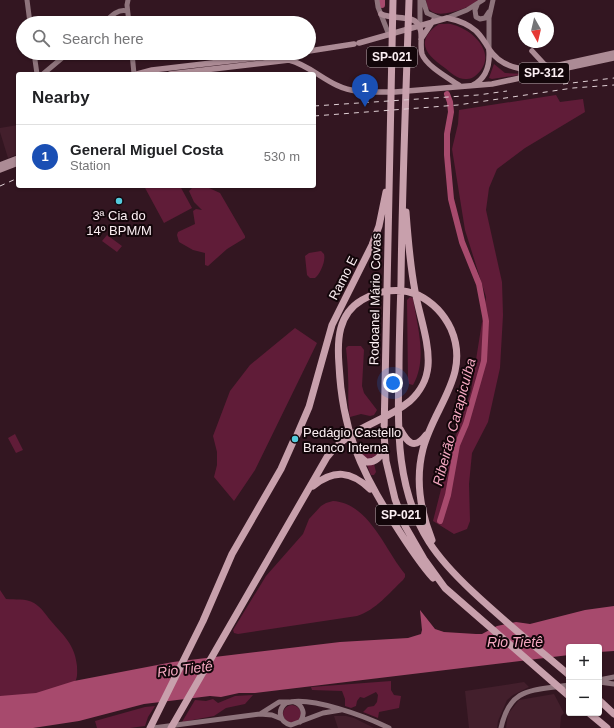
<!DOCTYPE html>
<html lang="en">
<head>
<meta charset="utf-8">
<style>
	body { margin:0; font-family:Helvetica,sans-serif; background:#f2f2f2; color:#202124 }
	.controls { position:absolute; right:12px; bottom:12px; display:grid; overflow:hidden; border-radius:4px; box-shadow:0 1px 3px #0004 }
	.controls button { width:36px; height:36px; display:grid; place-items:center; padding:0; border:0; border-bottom:1px solid #e0e0e0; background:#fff; color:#202124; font:20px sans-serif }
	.compass { position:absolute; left:518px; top:12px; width:36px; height:36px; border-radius:50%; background:#fff; box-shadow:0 1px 3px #0004; rotate:172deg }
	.you { position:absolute; left:393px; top:383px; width:14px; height:14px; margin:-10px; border:3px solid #fff; border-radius:50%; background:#1a73e8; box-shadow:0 0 0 6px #1a73e833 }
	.badge { display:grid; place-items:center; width:26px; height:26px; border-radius:50%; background:#376d77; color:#fff; font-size:13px; font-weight:700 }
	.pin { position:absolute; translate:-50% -33px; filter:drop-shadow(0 1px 2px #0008) }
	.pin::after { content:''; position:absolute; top:21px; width:14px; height:12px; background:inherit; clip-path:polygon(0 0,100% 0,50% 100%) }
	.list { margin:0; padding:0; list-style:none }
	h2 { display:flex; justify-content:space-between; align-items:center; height:52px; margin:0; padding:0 16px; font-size:17px }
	h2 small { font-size:13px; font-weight:400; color:#757577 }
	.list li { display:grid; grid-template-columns:26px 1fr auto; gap:12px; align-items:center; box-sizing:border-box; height:64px; padding:0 16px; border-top:1px solid #e0e0e0 }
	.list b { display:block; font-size:15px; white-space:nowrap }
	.list p { margin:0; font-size:13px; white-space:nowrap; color:#757577 }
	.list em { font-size:13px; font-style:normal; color:#757577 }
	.icon { flex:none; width:22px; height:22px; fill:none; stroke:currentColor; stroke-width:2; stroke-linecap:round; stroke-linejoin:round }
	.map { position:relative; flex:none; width:614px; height:728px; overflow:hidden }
	.search { position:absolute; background:#fff; box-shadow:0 1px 3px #0004; left:16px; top:16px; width:300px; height:44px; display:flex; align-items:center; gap:10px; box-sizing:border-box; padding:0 14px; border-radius:22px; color:#757577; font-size:15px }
	.panel { position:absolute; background:#fff; box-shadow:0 1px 3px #0004; left:16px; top:72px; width:300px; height:116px; border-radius:4px }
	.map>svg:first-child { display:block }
</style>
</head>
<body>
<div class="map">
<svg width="614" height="728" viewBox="0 0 614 728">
	<rect width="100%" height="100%" fill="#331621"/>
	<path fill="#431f2c" d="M18,125V154L8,158L0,132V128Z
		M524,682L529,687L513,695L507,700L498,721L497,728H469L465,691Z
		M554,694L564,713L561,716L560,728H506L508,714L519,700Z
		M334,716H346L354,718L374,728H338Z"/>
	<path fill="#601c38" d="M426,0H481C471,7 441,19 431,11C427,8 427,5 426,0Z
		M439,24C444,24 450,23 454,25C472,30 495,51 481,70C478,74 473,79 467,79C458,80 451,73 445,68C426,55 414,41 439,24Z
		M494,64L505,73L526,74L492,79L489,78Z
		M556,95L560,102L583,99L585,112L525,148L497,169L489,188L486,210L502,282L503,315L500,368L488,422L472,453L469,484L470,521L467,529L454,534L433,521L451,450L471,391L486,297L465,230L452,149L458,124L459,110Z
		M144,186H180L192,208L164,223Z
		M196,186L209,188L220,193L245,236V238L227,249L208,266L205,265V253L193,250L179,242L177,235L178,232L195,224L193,211L196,209L202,210L194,202L189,191L192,188Z
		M107,235L122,246L117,252L102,241Z
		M321,251L324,254C326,261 320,274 315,278H310L307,275L305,256L309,253Z
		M410,297L413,298C417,326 428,359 413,385L409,384L408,379L407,300Z
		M295,328L317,343L255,470L234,501L214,477L217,465V452L213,436L230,391L250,365Z
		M348,346H361L364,350L362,386L364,393L377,410L374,415L370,416L361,414L350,417C347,402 349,391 348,376C348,367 347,357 346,348Z
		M15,434L23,450L16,453L8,438Z
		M360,444L366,447L372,446L377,454L374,464L376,472L374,475H371L359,446Z
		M333,501C369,503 385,550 405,574V577L403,580C389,593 376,610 357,616L238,634L234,633L233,630L266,576L303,534L309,519L321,506L326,503Z
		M0,590L6,599C15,600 26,598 34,603C41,607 46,615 51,621C64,636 75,645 77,666C77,671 78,677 75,682L52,692L0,697Z
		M391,681V690L394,695L401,696L399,708L379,712L378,718L363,712L368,707L374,706L377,702L378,695L376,692L364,698L360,697L357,701L356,706L351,708L345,706V699L342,691L312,690L311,687Z
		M253,695L245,704L226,708L214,716L182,722L195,700L206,701L213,699L218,703L235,696Z
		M283 714a9 9 0 1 1 18 0a9 9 0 1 1-18 0Z
		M155,706L148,717L145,726L130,728H97L95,721L145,707Z"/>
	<path fill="#a74a6d" d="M614,606V651L599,652V647H569V655L255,693H239L221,697L210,696L144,704L79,721L33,728H0V696L36,693L74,681L173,662L340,642L408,638L421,634L422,630L420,610L435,629L444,632L476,634H482L497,626L516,622L530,624L585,610Z"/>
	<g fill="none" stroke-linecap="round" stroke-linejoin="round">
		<path stroke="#a74a6d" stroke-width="6" d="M382,0V5
			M440,521L448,495L457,445L466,424L484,361L486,321L479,284L462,242L451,199L447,155V134L451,112L450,102L447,94"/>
		<path stroke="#8e747c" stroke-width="5" d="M27,0L30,23
			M128,0L127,5L129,23
			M377,0L378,7L389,35
			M423,0L427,13L436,17L442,19
			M477,5L475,10L476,17L480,19L485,18L489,12
			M447,18L467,10L483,0
			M104,23C110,17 118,8 127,11
			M420,27V0
			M489,50V18L493,0
			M34,53L37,74
			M132,53L134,74
			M43,74L68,53
			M599,680L614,677
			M599,682L614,684
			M294,702C303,705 306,714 300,722
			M341,710L323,713L291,725C279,722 277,710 286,703C309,695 367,717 389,728
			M260,714L279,702H289
			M153,728L260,714L272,715L282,719
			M501,728C510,686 533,691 569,685"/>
		<path stroke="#ac8b95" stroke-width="5.5" d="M381,14C390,19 411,16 416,22C425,30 419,44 422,54C426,66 450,79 460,86
			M421,39L433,21
			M359,43L447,18C457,20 468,24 476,31C481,36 485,42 489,49C501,67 520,71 541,69L614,53
			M309,51L354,44
			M532,51L544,64L549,67
			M137,74L152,70L298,53
			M170,74L289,60C313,66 331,89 357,91
			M473,85C487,78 490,64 489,50
			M363,92H395L492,84L614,58
			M0,165L18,158
			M0,170L18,163"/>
		<path stroke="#c8a0ac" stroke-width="7" d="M393,0L384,434L386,461L395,499L405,526L424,559L445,588L569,696
			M409,0C406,94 402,189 401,283C400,313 399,343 399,372C397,431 397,491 429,542C441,561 457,577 473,592C504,621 537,648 569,675
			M400,429C407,442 414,451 426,435
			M297,435L309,407L332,325L372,245L379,226L386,192
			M359,456L366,462C376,463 381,456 385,448
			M313,486C334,469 351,471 370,489
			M432,540C420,510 415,480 423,449C434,406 471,375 451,329C444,314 432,302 418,295C400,287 379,290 362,300C338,314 337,340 339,365C342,429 360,470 394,523C406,542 418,561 433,578
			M599,700L614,714
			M589,713L607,728
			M150,728L203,621L232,554L281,469L293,442
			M171,728L327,457C352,425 382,424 410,401C420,392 427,379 428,366C430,343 419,314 415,291C410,265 408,239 406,212"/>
		<path stroke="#e1d1d6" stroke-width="1" stroke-dasharray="5 5" stroke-linecap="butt" d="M563,84L614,78
			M314,106L478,95L507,91
			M314,116L458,105L573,88L614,85
			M0,186L18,178"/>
	</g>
	<g fill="#53cadc" stroke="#13060a" stroke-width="1.5">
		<circle cx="119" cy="201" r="4"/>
		<circle cx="295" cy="439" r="4"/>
	</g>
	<g text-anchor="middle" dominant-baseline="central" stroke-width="4" stroke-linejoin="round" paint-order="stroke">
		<g fill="#13060a" stroke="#b6a9ad" stroke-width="1">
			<rect x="367" y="47" width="50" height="20" rx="3"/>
			<rect x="519" y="63" width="50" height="20" rx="3"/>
			<rect x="376" y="505" width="50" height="20" rx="3"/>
		</g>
		<g font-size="12" font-weight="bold" fill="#fceff3">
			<text x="392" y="57">SP-021</text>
			<text x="544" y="73">SP-312</text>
			<text x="401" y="515">SP-021</text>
		</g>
		<g font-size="13" fill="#fceff3" stroke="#13060a">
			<text x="119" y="215">3ª Cia do<tspan x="119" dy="15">14º BPM/M</tspan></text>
			<text x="303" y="432" text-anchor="start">Pedágio Castello<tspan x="303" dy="15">Branco Interna</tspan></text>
		</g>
		<g font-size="13" fill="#fceff3" stroke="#13060a">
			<text transform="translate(343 278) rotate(-63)">Ramo E</text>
			<text transform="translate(375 299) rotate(-89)">Rodoanel Mário Covas</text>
		</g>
		<g font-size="14" font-style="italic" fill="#f6a9c2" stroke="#13060a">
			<text transform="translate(454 422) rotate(-75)">Ribeirão Carapicuíba</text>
			<text x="515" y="642">Rio Tietê</text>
			<text transform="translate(185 669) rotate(-7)">Rio Tietê</text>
		</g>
	</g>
</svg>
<div class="controls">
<button>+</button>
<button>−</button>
</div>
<svg class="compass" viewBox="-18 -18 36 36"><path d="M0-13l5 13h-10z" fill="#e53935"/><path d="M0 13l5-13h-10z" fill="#757577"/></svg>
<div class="you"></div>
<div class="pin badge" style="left:365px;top:107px;background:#1a4fb4">1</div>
<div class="search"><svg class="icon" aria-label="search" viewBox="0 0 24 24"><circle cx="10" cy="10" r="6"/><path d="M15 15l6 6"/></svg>Search here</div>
<section class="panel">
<h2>Nearby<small></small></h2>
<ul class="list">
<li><span class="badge" style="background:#1a4fb4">1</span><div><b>General Miguel Costa</b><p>Station</p></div><em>530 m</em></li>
</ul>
</section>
</div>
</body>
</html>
